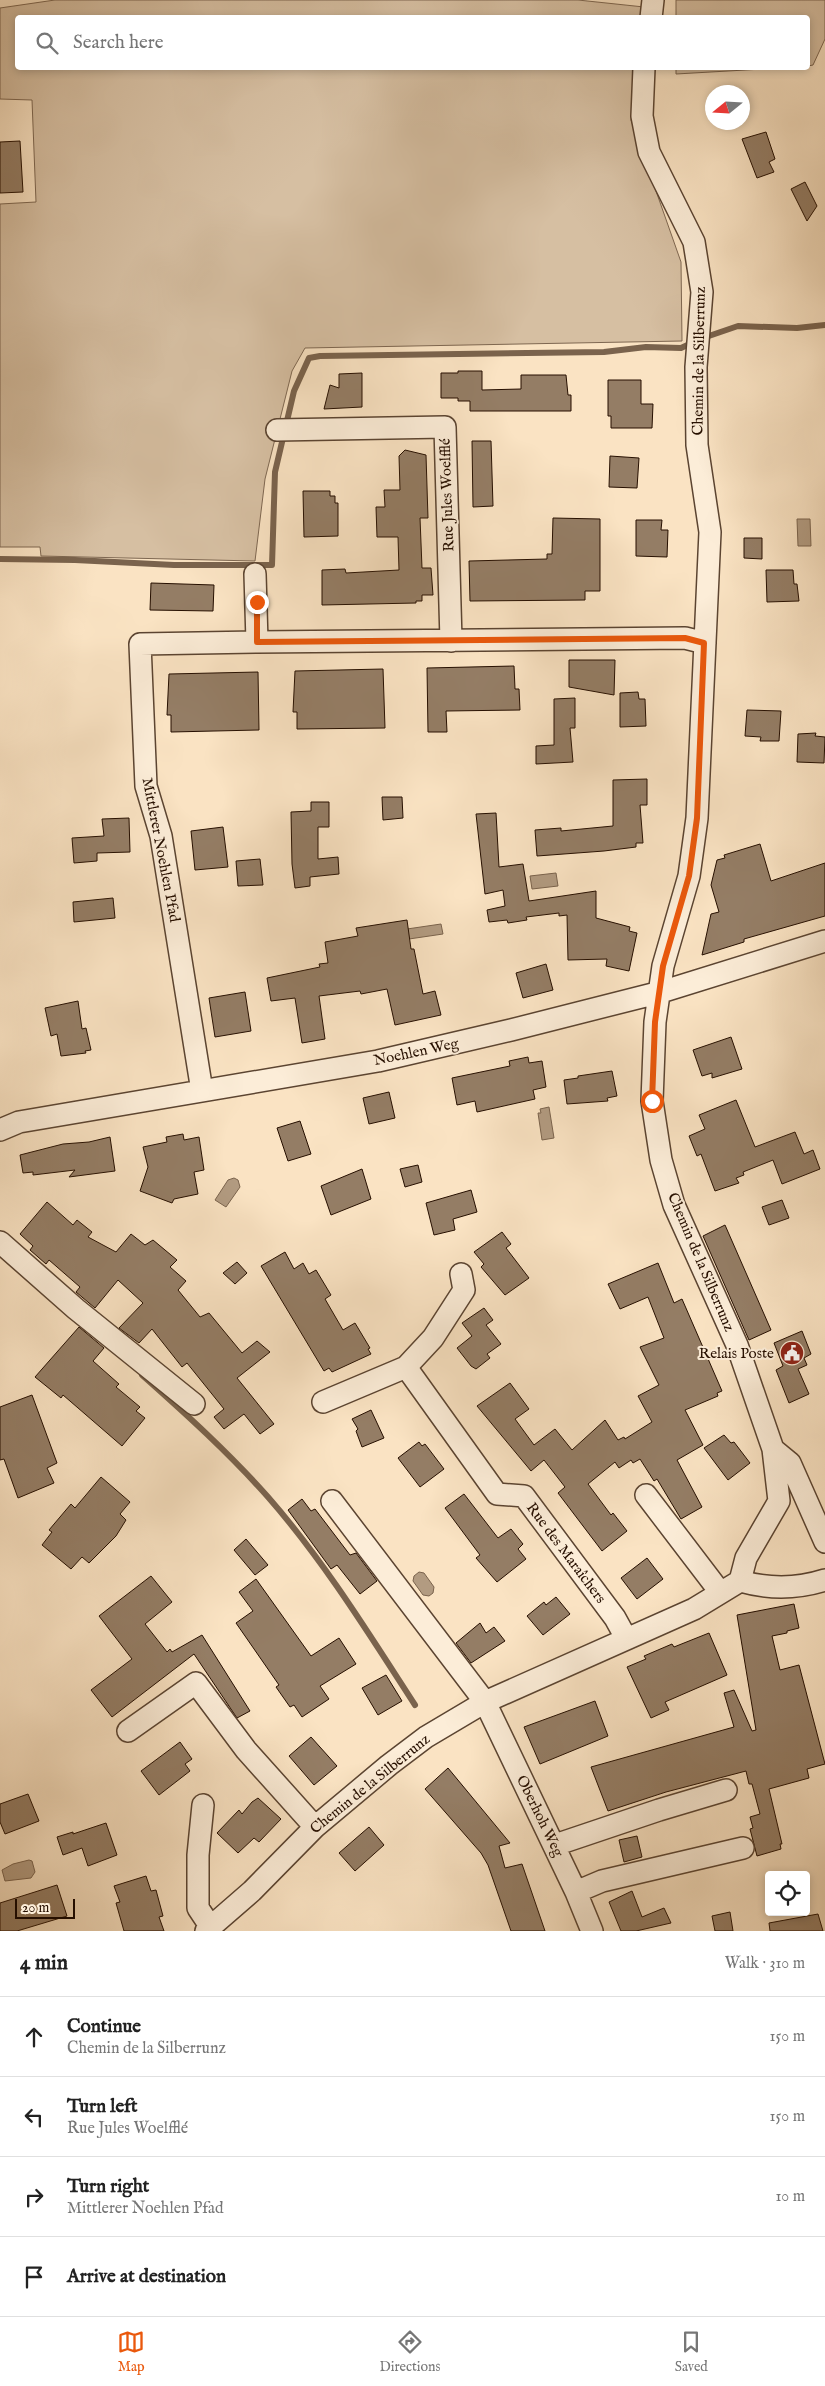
<!DOCTYPE html>
<html lang="en">
<head>
<meta charset="utf-8">
<style>
	body { margin:0; font-family:"IM FELL English",serif; background:#f6f6f6; color:#222 }
	.controls { position:absolute; right:15px; bottom:15px; display:grid; overflow:hidden; border-radius:5px; box-shadow:0 2px 8px #0003 }
	.controls button { width:45px; height:45px; display:grid; place-items:center; padding:0; border:0; border-bottom:1px solid #e0e0e0; background:#fff; color:#222; font:25px sans-serif }
	.compass { position:absolute; left:705px; top:85px; width:45px; height:45px; border-radius:50%; background:#fff; box-shadow:0 2px 8px #0003; rotate:252deg }
	.scale { position:absolute; left:15px; bottom:12px; width:60px; box-sizing:border-box; padding-left:5px; border:2px solid #260f00; border-top:0; font-size:14px; line-height:18px; white-space:nowrap; color:#260f00; -webkit-text-stroke:4px #fcedd8; paint-order:stroke }
	.stop { position:absolute; width:15px; height:15px; margin:-11px; border:4px solid #ea580c; border-radius:50%; background:#fff }
	.stop.end { background:#ea580c; border-color:#fff; box-shadow:0 1px 5px #0008 }
	.list { margin:0; padding:0; list-style:none }
	h2 { display:flex; justify-content:space-between; align-items:center; height:65px; margin:0; padding:0 20px; font-size:21px }
	h2 small { font-size:16px; font-weight:400; color:#767676 }
	.list li { display:grid; grid-template-columns:32px 1fr auto; gap:15px; align-items:center; box-sizing:border-box; height:80px; padding:0 20px; border-top:1px solid #e0e0e0 }
	.list b { display:block; font-size:19px; white-space:nowrap }
	.list p { margin:0; font-size:16px; white-space:nowrap; color:#767676 }
	.list em { font-size:16px; font-style:normal; color:#767676 }
	.icon { flex:none; width:28px; height:28px; fill:none; stroke:currentColor; stroke-width:2; stroke-linecap:round; stroke-linejoin:round }
	.map { position:relative; flex:none; width:825px; height:1931px; overflow:hidden }
	.search { position:absolute; background:#fff; box-shadow:0 2px 8px #0003; left:15px; right:15px; top:15px; height:55px; display:flex; align-items:center; gap:12px; box-sizing:border-box; padding:0 18px; border-radius:5px; color:#767676; font-size:19px }
	.sheet { height:385px; background:#fff }
	nav { display:flex; justify-content:space-around; align-items:center; box-sizing:border-box; height:70px; border-top:1px solid #e0e0e0; background:#fff; font-size:14px; color:#767676 }
	nav a { display:grid; justify-items:center; gap:2px }
	nav .on { color:#ea580c }
	.map>svg:first-child { display:block }
</style>
</head>
<body>
<div class="map">
<svg width="825" height="1931" viewBox="0 0 825 1931">
	<rect width="100%" height="100%" fill="#fae3c3"/>
	<filter id="stains"><feTurbulence type="fractalNoise" baseFrequency=".004" numOctaves="4"/><feColorMatrix values="0 0 0 0 .2 0 0 0 0 .09 0 0 0 0 .02 0 0 0 .5 -.17"/></filter>
	<radialGradient id="worn" r=".72"><stop offset=".6" stop-color="#630" stop-opacity="0"/><stop offset="1" stop-color="#630" stop-opacity=".3"/></radialGradient>
	<path fill="#d6bfa2" stroke="#7e6751" d="M55,0H578L644,7L643,18H18V68H637L631,120L681,262L682,341L305,348L292,371L265,479L255,561L41,556L40,547H0V204L36,202L32,100L0,99V8Z
		M676,0H825V39L813,65L808,66V18L676,17Z
		M676,68H780L676,74Z"/>
	<path fill="#b29b81" stroke="#7a634d" d="M797,519H810L811,546H798Z
		M556,873L558,886L532,889L530,876Z
		M441,924L443,934L409,939L407,929Z
		M549,1107L554,1138L542,1140L538,1113H541L540,1109Z
		M234,1178L238,1180L240,1187L226,1207L215,1200L228,1180Z
		M419,1572L424,1573L434,1587L433,1593L429,1596L423,1595L413,1581L414,1576Z
		M29,1860L32,1861L35,1872L31,1878L5,1881L2,1870L13,1864Z"/>
	<g fill="none" stroke-linecap="round" stroke-linejoin="round">
		<path stroke="#7a634d" stroke-width="6" d="M703,338L738,326L797,328L825,325
			M0,559L75,560L174,565H272L275,472L294,391L309,358L320,356L604,352L646,347L681,348L694,342
			M142,1375C186,1414 229,1453 268,1497C324,1561 369,1634 415,1705"/>
	</g>
	<path fill="#947d65" stroke="#260f00" d="M766,132L775,159L769,162L774,172L757,178L742,139Z
		M20,141L23,192L0,193V142Z
		M805,182L817,206L807,221L791,189Z
		M458,371H482V390L521,389V375H566L568,395H571V411H470V401H458V398H441V373H458Z
		M362,373V407L324,409L330,385L339,388V374Z
		M608,380H641V404H653L652,428H611V416H608Z
		M472,441H491L493,506L473,507Z
		M405,450L426,455L428,518H420L422,568H431L433,595H422V601H416V603L322,605V570L345,569L346,573L399,570L398,537H377L376,507H385L384,490H400L399,456Z
		M610,456L639,458L637,488L609,487Z
		M303,491H330V496H335V503H338V536L304,537Z
		M553,518L600,519V591H585V600L470,601L469,561L547,559V554H552Z
		M636,520H662L661,530H668L667,557L636,556Z
		M744,538H762V559L744,558Z
		M766,570H793L794,584H797L799,601L767,602Z
		M151,583L214,585L213,611L150,610Z
		M569,660H615L614,695L569,687Z
		M514,666L515,689H519L520,710L446,711L447,732H428L427,668Z
		M383,669L385,728L297,729V712H293L295,671Z
		M258,672L259,730L171,732V715H167L169,674Z
		M638,692L639,699H645L646,726L620,727V693Z
		M575,698V728H570L573,762L536,764V746L554,745V699Z
		M747,710L781,711L779,741H760L761,737L745,736Z
		M816,733L815,736L825,737L824,763L797,762L798,734Z
		M647,779V805H640L643,843H636V847L604,851L537,856L535,830L561,828V831L613,826V780Z
		M382,797H402L403,818L383,820Z
		M311,802H329V827H318V859L338,857L339,874L310,877V886L295,888L292,864L291,812L311,811Z
		M496,813L499,867L523,864L529,901L596,891V918L630,927L629,931L637,933L629,971L606,966L607,959L568,960L567,915L559,916V913L526,917L527,920L508,923L507,920L489,922L487,910L505,906L503,890L485,894L476,814Z
		M129,818L130,852L97,853V861L74,863L72,838L104,836L102,819Z
		M223,827L228,867L195,870L191,831Z
		M760,844L771,881L825,863V916L744,939V942L702,955L711,914L719,912L711,885L717,860L725,858L724,855Z
		M260,859L263,885L238,886L236,861Z
		M113,898L115,918L74,922L73,902Z
		M407,920L411,949H414L423,994L435,991L441,1015L395,1025L387,989L361,994L360,991L319,996L325,1039L302,1043L295,998L271,1001L267,978L320,967L319,964L328,963L325,942L358,936L356,928Z
		M546,964L553,990L523,998L516,973Z
		M245,992L251,1031L215,1037L209,998Z
		M78,1001L82,1029L86,1028L91,1050L85,1051L86,1053L61,1056L57,1034L51,1036L45,1008Z
		M731,1037L742,1069L712,1078V1073L702,1076L693,1050Z
		M528,1057L529,1063L542,1061L546,1087L533,1090L535,1099L477,1112L475,1101L457,1105L452,1078L510,1066L509,1061Z
		M612,1071L617,1096L607,1098L608,1101L567,1104L564,1080L578,1078V1076Z
		M389,1092L395,1118L369,1124L363,1098Z
		M736,1100L755,1147L795,1132L804,1154L813,1150L820,1169L782,1184L773,1160L743,1172L744,1175L736,1178L739,1183L715,1191L701,1154L697,1156L689,1136L705,1129L699,1115Z
		M300,1121L311,1154L288,1161L277,1128Z
		M183,1134L184,1140L199,1137L204,1170L194,1172L198,1194L174,1199L172,1203L140,1191L148,1167L143,1147L167,1142L166,1137Z
		M110,1137L115,1171L69,1177L75,1170L33,1175V1172L23,1173L20,1155L63,1144L89,1142Z
		M418,1165L422,1182L405,1187L400,1169Z
		M362,1169L371,1199L331,1215L321,1186Z
		M471,1190L477,1212L453,1219L455,1230L434,1235L426,1203Z
		M782,1200L789,1218L769,1225L762,1207Z
		M47,1202L73,1225L77,1220L92,1232L88,1237L116,1252L131,1234L145,1245L153,1240L177,1260L170,1267L186,1281L178,1290L200,1317L209,1313L242,1353L257,1341L270,1352L237,1378L274,1424L260,1434L244,1414L224,1429L214,1417L224,1409L187,1363L182,1367L152,1329L139,1343L119,1328L143,1303L118,1280L95,1308L76,1292L80,1287L49,1260L46,1264L30,1250L33,1246L20,1234Z
		M725,1225L771,1330L749,1340L703,1236Z
		M502,1232L511,1244L506,1248L529,1278L505,1295L481,1267L484,1264L474,1252Z
		M285,1252L294,1269L303,1263L309,1274L316,1270L331,1295L325,1299L343,1330L355,1323L370,1348L368,1349L371,1354L332,1372L329,1368L324,1371L261,1266Z
		M237,1262L247,1273L235,1284L223,1273Z
		M658,1263L674,1303L682,1299L722,1391L717,1393L718,1396L685,1410L703,1445L677,1460L702,1507L681,1519L657,1479L654,1481L640,1459L633,1463L631,1460L619,1468L615,1462L588,1484L611,1515L613,1513L627,1531L602,1551L558,1493L565,1487L544,1460L531,1471L477,1406L510,1383L529,1409L515,1419L534,1445L555,1429L572,1450L605,1420L618,1440L624,1437L625,1439L652,1422L638,1396L659,1385L640,1347L664,1338L648,1297L620,1309L608,1284Z
		M484,1308L493,1320L486,1325L501,1344L487,1354L490,1358L476,1369L471,1366L457,1348L472,1336L462,1323Z
		M79,1327L104,1348L93,1361L119,1384L116,1387L140,1407L136,1411L145,1418L122,1446L63,1395L61,1398L35,1377Z
		M802,1331L811,1354L804,1358L807,1365L798,1369L809,1394L789,1403L776,1370L783,1366L774,1343Z
		M32,1395L57,1463L47,1468L54,1483L18,1498L4,1459L0,1460V1407Z
		M371,1410L384,1438L362,1447L356,1431L358,1429L352,1419Z
		M724,1435L731,1443L734,1442L750,1463L728,1480L704,1448Z
		M419,1442L422,1446L425,1444L444,1469L420,1487L398,1458Z
		M101,1477L130,1502L120,1514L126,1520L116,1536L89,1563L82,1557L71,1569L42,1545L52,1532L49,1530L71,1504L75,1508Z
		M464,1494L498,1538L511,1529L523,1544L518,1549L526,1559L497,1582L476,1558L480,1555L445,1508Z
		M302,1499L311,1511L315,1509L350,1555L356,1553L377,1581L360,1594L337,1565L331,1569L288,1510Z
		M246,1539L268,1565L255,1575L234,1550Z
		M647,1558L663,1579L637,1599L621,1578Z
		M151,1576L172,1602L145,1624L167,1652L170,1649L172,1652L202,1635L250,1711L237,1718L194,1654L112,1717L91,1690L132,1659L99,1616Z
		M256,1579L311,1656L339,1638L356,1664L320,1686L329,1699L302,1717L294,1705L290,1707L276,1687L279,1685L236,1623L253,1611L239,1592Z
		M556,1597L570,1614L543,1635L527,1616L544,1602L546,1605Z
		M794,1604L799,1628L787,1631V1633L772,1636L780,1670L799,1665L825,1764L807,1769L809,1778L769,1789L782,1844H780L781,1849L757,1856L750,1829L753,1828L750,1817L760,1814L752,1784H749L746,1771L666,1792L608,1811L591,1767L734,1727L724,1693L734,1690L752,1731L756,1730L737,1615Z
		M480,1623L486,1633L494,1627L505,1641L471,1663L456,1643Z
		M709,1633L727,1675L665,1702L669,1710L651,1718L627,1667L646,1659L644,1656L672,1644L674,1647Z
		M386,1675L402,1701L378,1715L362,1688Z
		M595,1701L608,1736L540,1764L524,1727Z
		M311,1737L337,1766L314,1785L289,1756Z
		M180,1742L192,1759L185,1764L190,1771L159,1795L141,1771Z
		M448,1768L510,1843L499,1846L505,1868L522,1864L545,1931H511L488,1865L481,1853L425,1789Z
		M28,1794L39,1821L5,1834L0,1822V1804Z
		M258,1798L281,1819L259,1842L254,1838L238,1853L217,1833L239,1810L242,1814L252,1802Z
		M106,1823L117,1855L88,1866L82,1848L63,1855L57,1837L73,1832V1834Z
		M369,1827L384,1845L355,1871L339,1853Z
		M637,1836L642,1857L624,1862L619,1840Z
		M146,1876L151,1891L156,1890L163,1916L159,1917L164,1931H124L116,1903L120,1902L114,1886Z
		M57,1885L67,1916L17,1931H0V1903Z
		M632,1891L642,1917L664,1908L671,1923L636,1931H621L609,1902Z
		M730,1912L733,1931H715L712,1916Z
		M818,1914L823,1931H770L769,1923Z"/>
	<g fill="none" stroke-linecap="round" stroke-linejoin="round">
		<g stroke="#5b4431" stroke-width="24">
			<path id="minor" d="M651,18L653,0
				M277,430L445,427L451,641
				M257,642L685,638L705,643
				M202,1091L161,836L146,786L140,644L257,642L255,574
				M0,1130L19,1122L378,1061L511,1030L661,992L825,941
				M0,1242L76,1309L194,1404
				M406,1367L433,1338L464,1290L461,1274
				M323,1402L406,1367L497,1494L524,1496L615,1618L626,1638
				M773,1449L790,1463L825,1542
				M646,1495L720,1592
				M332,1501L485,1702L576,1892L592,1931
				M740,1581C768,1589 797,1589 825,1580
				M128,1731L196,1683L246,1750L315,1827
				M203,1805L198,1855V1908L210,1926
				M555,1845L659,1810L726,1790
				M576,1892L602,1881L743,1848
				M206,1931L252,1891L315,1827L389,1765L426,1737L485,1702L694,1609L740,1581L746,1558L779,1501L773,1449L737,1345L674,1205L661,1160L652,1101L655,1022L663,966L689,876L697,818L710,532L697,445L696,367L702,292L694,242L649,152L642,116L644,68"/>
		</g>
		<use href="#minor" stroke="#fcedd8" stroke-width="21"/>
	</g>
	<g fill="none" stroke-linecap="round" stroke-linejoin="round">
		<path stroke="#ea580c" stroke-width="6" d="M257,602V642L685,638L704,643L697,818L689,876L663,966L655,1022L652,1101"/>
	</g>
	<defs>
		<g id="civic-disc" transform="scale(1.25)"><circle r="9.5" fill="#8f2418" stroke="#fcedd8"/><path d="M-.6-6.5H3V-4.5H.6V-3L4-1V1h2V6H-6V1h2V-1L-.6-3ZM-1.2 2.5V6h2.4V2.5Z" fill="#fff"/></g>
	</defs>
	<g fill-rule="evenodd">
		<use href="#civic-disc" x="792" y="1353"/>
	</g>
	<g text-anchor="middle" dominant-baseline="central" stroke-width="4" stroke-linejoin="round" paint-order="stroke">
		<g font-size="15" fill="#260f00" stroke="#fcedd8">
			<text transform="translate(699 361) rotate(-89)">Chemin de la Silberrunz</text>
			<text transform="translate(447 495) rotate(-92)">Rue Jules Woelfflé</text>
			<text transform="translate(161 850) rotate(79)">Mittlerer Noehlen Pfad</text>
			<text transform="translate(416 1052) rotate(-12)">Noehlen Weg</text>
			<text transform="translate(701 1262) rotate(67)">Chemin de la Silberrunz</text>
			<text transform="translate(566 1553) rotate(53)">Rue des Maraîchers</text>
			<text transform="translate(370 1784) rotate(-39)">Chemin de la Silberrunz</text>
			<text transform="translate(540 1816) rotate(64)">Oberhoh Weg</text>
		</g>
		<g font-size="15" fill="#260f00" stroke="#fcedd8" text-anchor="end">
			<text x="774" y="1353">Relais Poste</text>
		</g>
	</g>
	<rect width="100%" height="100%" filter="url(#stains)"/>
	<rect width="100%" height="100%" fill="url(#worn)"/>
</svg>
<div class="controls">
<button><svg class="icon" aria-label="locate" viewBox="0 0 24 24"><circle cx="12" cy="12" r="6"/><path d="M12 2v4M12 18v4M2 12h4M18 12h4"/></svg></button>
</div>
<svg class="compass" viewBox="-18 -18 36 36"><path d="M0-13l5 13h-10z" fill="#e53935"/><path d="M0 13l5-13h-10z" fill="#767676"/></svg>
<div class="scale">20 m</div>
<div class="stop" style="left:652px;top:1101px"></div>
<div class="stop end" style="left:257px;top:602px"></div>
<div class="search"><svg class="icon" aria-label="search" viewBox="0 0 24 24"><circle cx="10" cy="10" r="6"/><path d="M15 15l6 6"/></svg>Search here</div>
</div>
<section class="sheet">
<h2>4 min<small>Walk · 310 m</small></h2>
<ul class="list">
<li><svg class="icon" aria-label="ahead" viewBox="0 0 24 24"><path d="M12 20V5M6 11l6-6 6 6"/></svg><div><b>Continue</b><p>Chemin de la Silberrunz</p></div><em>150 m</em></li>
<li><svg class="icon" aria-label="left" viewBox="0 0 24 24"><path d="M17 20v-9H6M10 6l-5 5 5 5"/></svg><div><b>Turn left</b><p>Rue Jules Woelfflé</p></div><em>150 m</em></li>
<li><svg class="icon" aria-label="right" viewBox="0 0 24 24"><path d="M7 20v-9h11M14 6l5 5-5 5"/></svg><div><b>Turn right</b><p>Mittlerer Noehlen Pfad</p></div><em>10 m</em></li>
<li><svg class="icon" aria-label="arrive" viewBox="0 0 24 24"><path d="M6 21V4h12l-3 4 3 4H6"/></svg><div><b>Arrive at destination</b></div></li>
</ul>
</section>
<nav>
<a class="on"><svg class="icon" aria-label="map" viewBox="0 0 24 24"><path d="M3 6l6-2 6 2 6-2v14l-6 2-6-2-6 2zM9 4v14M15 6v14"/></svg>Map</a>
<a><svg class="icon" aria-label="directions" viewBox="0 0 24 24"><path d="M12 3l9 9-9 9-9-9zM9 14v-3h6M13 9l2 2-2 2"/></svg>Directions</a>
<a><svg class="icon" aria-label="saved" viewBox="0 0 24 24"><path d="M7 4h10v16l-5-4-5 4z"/></svg>Saved</a>
</nav>
</body>
</html>
